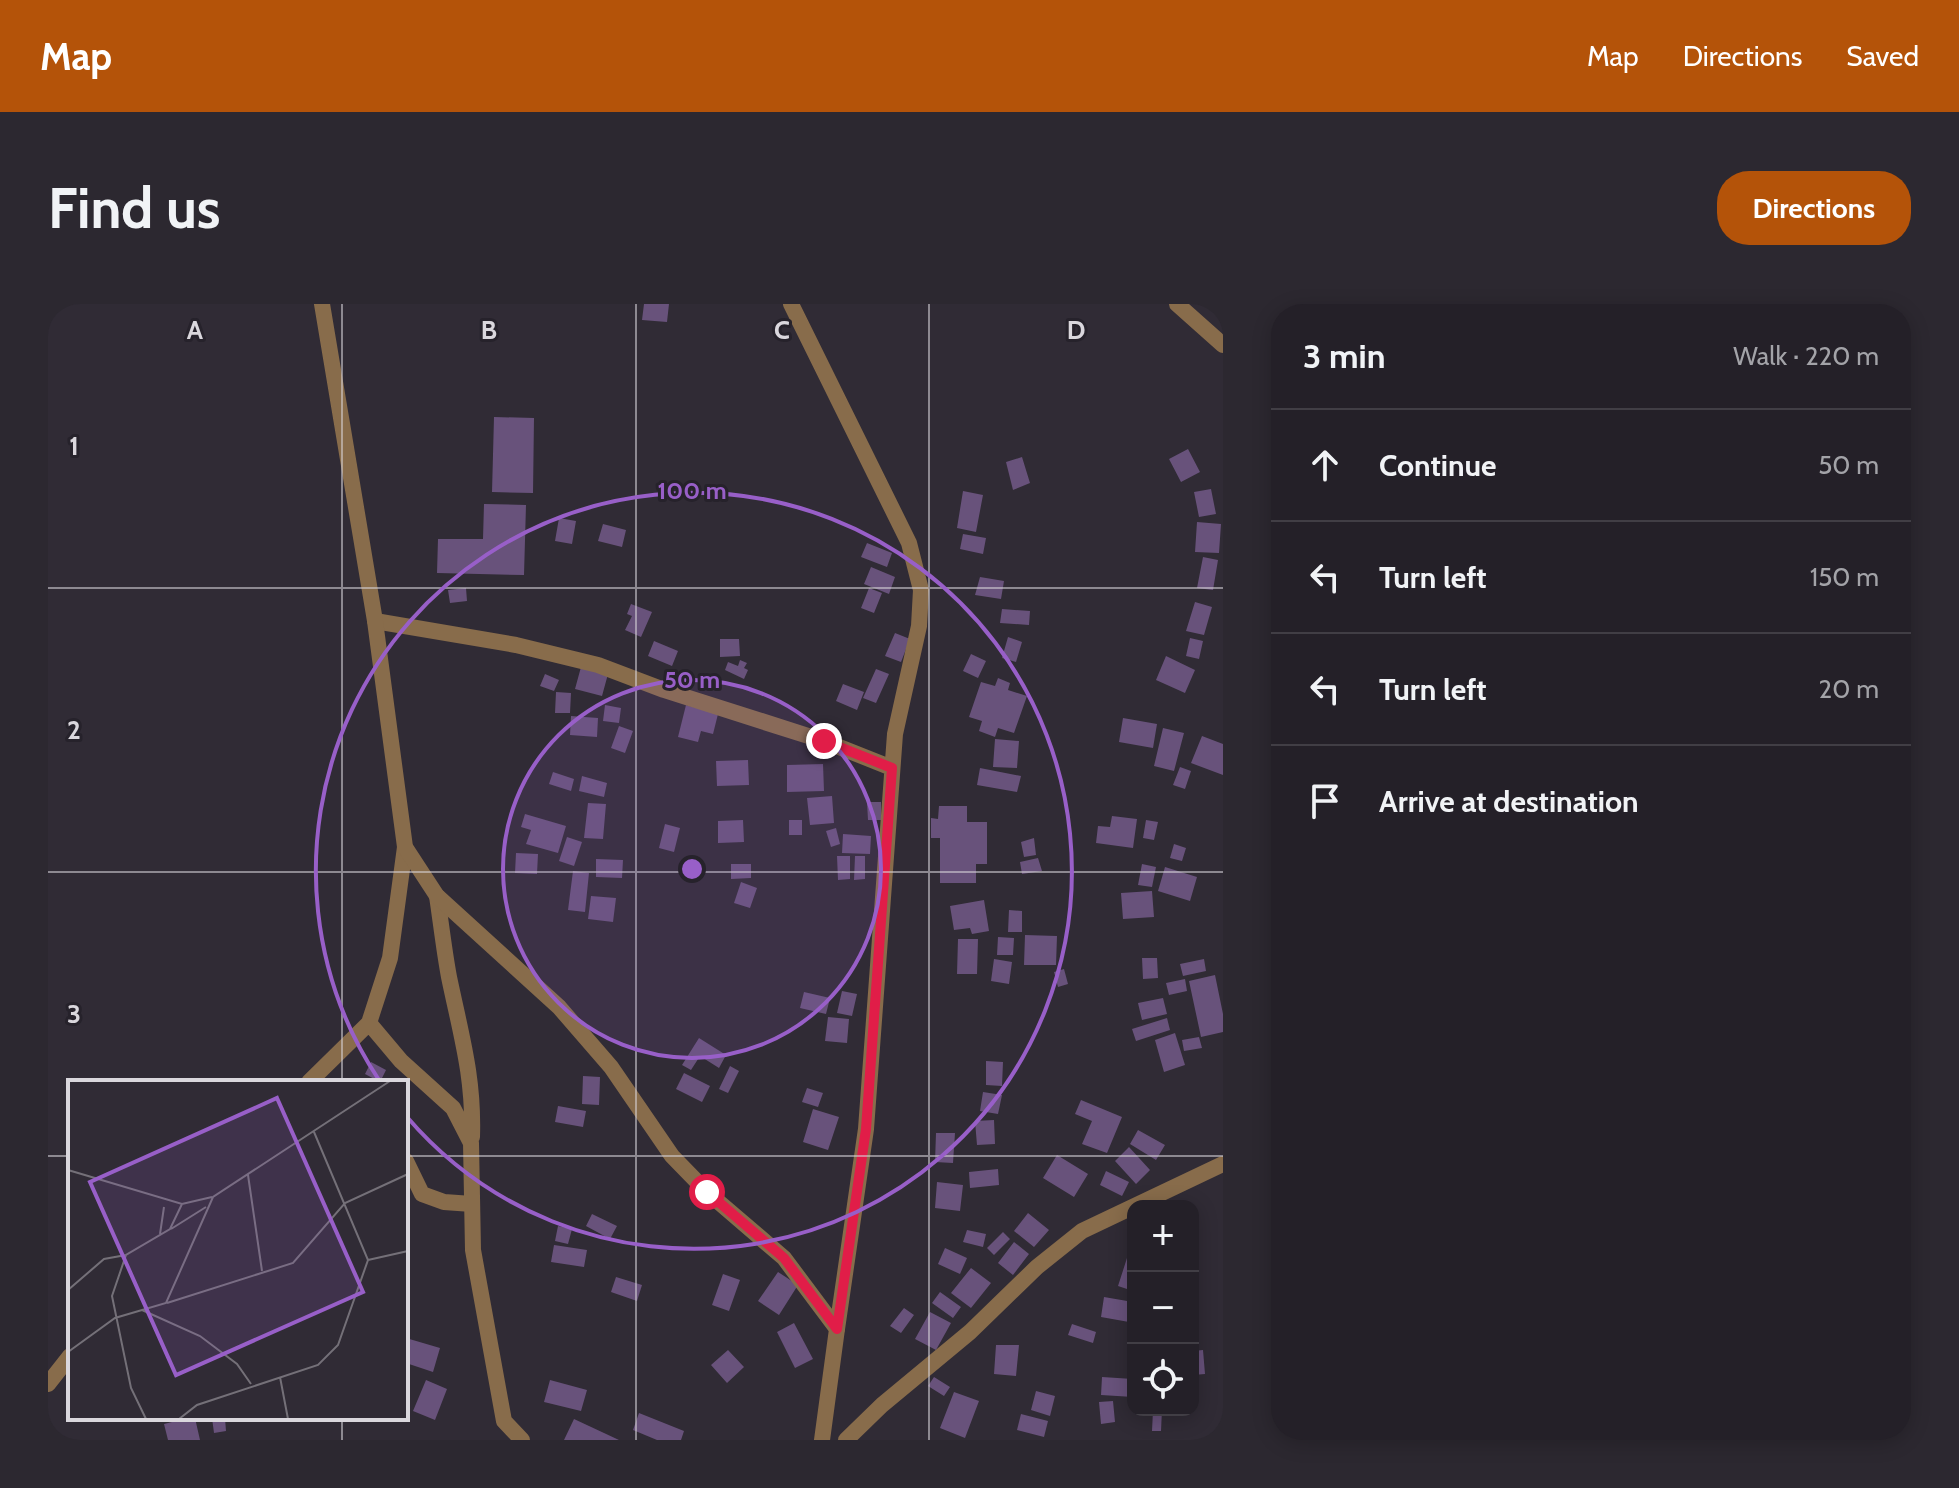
<!DOCTYPE html>
<html lang="en">
<head>
<meta charset="utf-8">
<style>
	body { margin:0; font-family:Cabin,sans-serif; background:#2c2830; color:#f1f3f6 }
	.controls { position:absolute; right:24px; bottom:24px; display:grid; overflow:hidden; border-radius:16px; box-shadow:0 4px 20px #0003 }
	.controls button { width:72px; height:72px; display:grid; place-items:center; padding:0; border:0; border-bottom:2px solid #413e45; background:#242028; color:#f1f3f6; font:40px sans-serif }
	.stop { position:absolute; width:24px; height:24px; margin:-18px; border:6px solid #e11d48; border-radius:50%; background:#fff }
	.stop.end { background:#e11d48; border-color:#fff; box-shadow:0 2px 8px #0008 }
	.list { margin:0; padding:0; list-style:none }
	h2 { display:flex; justify-content:space-between; align-items:center; height:104px; margin:0; padding:0 32px; font-size:34px }
	h2 small { font-size:26px; font-weight:400; color:#a3a3a8 }
	.list li { display:grid; grid-template-columns:52px 1fr auto; gap:24px; align-items:center; box-sizing:border-box; height:112px; padding:0 32px; border-top:2px solid #413e45 }
	.list b { display:block; font-size:30px; white-space:nowrap }
	.list em { font-size:26px; font-style:normal; color:#a3a3a8 }
	.icon { flex:none; width:44px; height:44px; fill:none; stroke:currentColor; stroke-width:2; stroke-linecap:round; stroke-linejoin:round }
	.map { position:relative; flex:none; width:1175px; height:1136px; overflow:hidden; border-radius:32px }
	header { display:flex; align-items:center; gap:48px; box-sizing:border-box; height:112px; padding:0 40px; background:#b45309; color:#fff }
	header strong { font-size:38px }
	nav { display:flex; gap:44px; margin-inline-start:auto; font-size:28px }
	.intro { display:flex; align-items:center; justify-content:space-between; box-sizing:border-box; height:192px; padding:0 48px }
	h1 { margin:0; font-size:56px }
	.button { padding:20px 36px; border-radius:32px; background:#b45309; color:#fff; font-size:28px; font-weight:700 }
	main { display:flex; gap:48px; padding:0 48px }
	aside { flex:1; background:#242028; border-radius:32px; box-shadow:0 4px 20px #0003 }
	.map>svg:first-child { display:block }
</style>
</head>
<body>
<header>
<strong>Map</strong>
<nav><a>Map</a><a>Directions</a><a>Saved</a></nav>
</header>
<div class="intro"><h1>Find us</h1><a class="button">Directions</a></div>
<main>
<div class="map">
<svg width="1175" height="1136" viewBox="0 0 1175 1136">
	<rect width="100%" height="100%" fill="#302b35"/>
	<path fill="#68527b" d="M596,0H621L619,18L594,16Z
		M446,113L486,114L485,189L444,188Z
		M1140,145L1152,168L1133,178L1121,155Z
		M974,153L982,179L965,186L958,158Z
		M1163,185L1168,210L1151,213L1146,188Z
		M915,187L935,191L928,228L909,224Z
		M436,200L478,201L476,271L389,269L390,235H435Z
		M511,214L528,217L524,240L507,237Z
		M1149,218L1173,220L1171,249L1147,248Z
		M555,220L578,226L574,243L550,237Z
		M915,230L938,234L935,250L912,245Z
		M819,239L844,249L839,263L813,253Z
		M1155,253L1170,256L1165,286L1149,284Z
		M823,263L847,273L841,290L816,280Z
		M932,273L956,277L953,295L927,291Z
		M418,284L419,297L402,299L400,286Z
		M821,284L834,289L826,309L813,304Z
		M1147,298L1164,303L1156,331L1138,327Z
		M583,300L604,308L593,333L577,326L584,312L579,310Z
		M954,305L982,307L981,321L952,319Z
		M847,329L862,335L853,358L837,352Z
		M960,333L974,338L968,358L954,354Z
		M1142,334L1155,337L1151,355L1138,352Z
		M672,335H691L692,352L672,353Z
		M606,337L630,347L624,362L600,352Z
		M923,350L938,357L930,374L915,367Z
		M1118,352L1147,366L1137,389L1108,376Z
		M692,356L699,359L696,364L700,366L696,375L677,366L680,358L690,362Z
		M533,363L560,370L554,392L527,385Z
		M828,365L841,370L828,399L815,394Z
		M497,370L511,376L506,387L492,382Z
		M950,374L962,379L960,386L979,392L966,429L950,424L947,433L931,427L934,417L921,413L933,378L947,382Z
		M795,380L816,388L809,406L788,397Z
		M508,388L523,389L522,409H507Z
		M557,401L573,404L571,419L555,417Z
		M638,401L670,410L665,430L653,427L650,438L630,433Z
		M523,412L550,414L549,433L522,431Z
		M1075,414L1109,420L1105,444L1071,438Z
		M571,422L585,427L577,449L563,444Z
		M1115,424L1136,429L1126,467L1106,462Z
		M1154,432L1175,440V471L1143,459Z
		M947,435L971,437L969,464L945,463Z
		M700,456L701,481L669,482L668,457Z
		M775,460L776,487L739,488V461Z
		M1132,463L1143,467L1137,485L1125,481Z
		M932,464L973,472L969,488L929,481Z
		M505,468L526,475L523,487L501,480Z
		M534,472L559,479L556,493L531,487Z
		M784,492L786,519L762,521L759,494Z
		M819,498H833V516H820Z
		M540,499L558,500L555,535L536,534Z
		M891,502H919V518H939V560H928V579H892V534H883V514L890,515Z
		M477,510L518,522L510,549L478,540L483,526L473,523Z
		M1064,512L1089,515L1085,544L1048,539L1050,522L1062,523Z
		M695,516L696,538L670,539V517Z
		M741,516H754V531H741Z
		M1098,516L1110,518L1106,536L1095,534Z
		M617,520L632,524L626,548L611,544Z
		M788,524L792,540L783,543L778,527Z
		M795,530L823,532L822,550L794,549Z
		M519,533L534,538L526,562L511,557Z
		M986,534L988,551L976,553L973,538Z
		M1126,540L1138,544L1134,557L1122,554Z
		M468,549L490,550L489,570L467,569Z
		M789,552H802V575L790,576Z
		M807,552H817V575L806,576Z
		M990,554L994,567L974,570L972,558Z
		M548,555L575,556L574,574L548,573Z
		M683,560H703V574L683,575Z
		M1094,560L1108,563L1104,583L1090,581Z
		M1117,563L1149,573L1142,597L1110,587Z
		M525,567L541,569L537,608L520,606Z
		M693,578L709,584L702,604L686,599Z
		M1104,587L1106,613L1075,615L1073,589Z
		M543,592L568,594L565,618L540,615Z
		M936,596L941,627L924,630L922,624L906,626L902,602Z
		M961,606L974,607V628H960Z
		M977,631L1009,632L1008,661H976Z
		M950,633L966,634L965,651H949Z
		M910,635H930L929,670H909Z
		M1094,654H1109L1110,674L1095,675Z
		M946,655L964,658L961,680L943,677Z
		M1156,655L1158,667L1135,672L1132,660Z
		M1016,665L1020,680L1010,683L1006,668Z
		M1167,671L1175,710V728L1153,733L1141,677Z
		M1137,675L1139,687L1121,691L1118,679Z
		M794,687L809,690L804,712L789,709Z
		M756,688L782,694L778,710L752,704Z
		M1115,694L1119,710L1094,716L1090,699Z
		M780,713L801,715L799,739L777,737Z
		M1119,714L1122,726L1088,737L1084,725Z
		M1127,729L1137,761L1116,768L1107,736Z
		M1151,733L1154,744L1136,747L1134,736Z
		M651,734L678,751L671,764L652,752L643,766L634,761Z
		M938,757L955,758L954,782L938,781Z
		M323,758L338,766L332,778L317,770Z
		M682,762L691,767L680,789L671,785Z
		M636,769L662,782L654,798L628,785Z
		M535,772L552,773L551,801L534,800Z
		M759,784L775,789L770,803L754,798Z
		M935,788L954,791L950,810L932,807Z
		M1033,796L1074,813L1059,849L1034,840L1044,817L1027,810Z
		M510,802L538,807L535,823L507,818Z
		M765,805L791,813L780,846L755,838Z
		M946,816L947,840L929,841L927,817Z
		M1090,826L1117,841L1108,856L1082,840Z
		M888,829H907L905,859L887,858Z
		M1081,843L1102,866L1088,880L1067,857Z
		M1009,851L1040,870L1026,893L995,874Z
		M950,865L951,881L922,884L921,868Z
		M1058,867L1081,878L1074,892L1052,881Z
		M889,878L915,881L912,907L887,904Z
		M980,909L1001,926L986,943L966,927Z
		M544,910L569,922L562,935L538,922Z
		M510,922L524,925L520,940L507,937Z
		M919,926L938,930L935,943L915,938Z
		M955,928L962,935L946,951L939,944Z
		M966,938L981,950L965,971L950,959Z
		M506,941L539,946L536,963L503,958Z
		M897,944L919,954L912,970L890,960Z
		M1079,954L1085,956V976L1082,986L1070,982Z
		M923,964L943,979L923,1004L903,989Z
		M730,968L750,981L731,1011L710,997Z
		M675,970L692,976L681,1007L664,1001Z
		M568,973L594,981L589,997L563,988Z
		M892,988L913,1003L905,1014L884,999Z
		M1056,993L1085,998L1081,1018L1053,1013Z
		M856,1004L866,1011L853,1029L842,1022Z
		M882,1008L903,1019L888,1046L867,1035Z
		M746,1019L765,1055L747,1064L729,1028Z
		M1024,1020L1048,1028L1045,1039L1020,1031Z
		M358,1034L392,1044L385,1068L358,1059Z
		M948,1041H971L968,1072L946,1070Z
		M680,1046L696,1063L679,1079L663,1061Z
		M1155,1046L1157,1070L1145,1071V1047Z
		M886,1073L902,1083L896,1092L880,1082Z
		M1054,1073L1085,1075V1093L1053,1091Z
		M378,1076L399,1085L387,1116L365,1107Z
		M502,1076L539,1086L533,1107L496,1098Z
		M988,1087L1007,1092L1002,1112L983,1106Z
		M906,1088L931,1097L917,1134L892,1124Z
		M1065,1097L1067,1118L1053,1120L1051,1098Z
		M1105,1106H1114L1113,1127H1104Z
		M591,1109L636,1127L633,1136H609L585,1126Z
		M973,1110L1000,1117L996,1133L969,1126Z
		M140,1114H147L152,1136H120L116,1120Z
		M164,1114H177L178,1127L166,1129Z
		M526,1115L571,1136H516Z"/>
	<g fill="none" stroke-linecap="round" stroke-linejoin="round">
		<path stroke="#886c4b" stroke-width="16" d="M743,0L861,239L873,286L871,322L847,430L818,825L789,1025
			M1129,0L1175,41
			M327,317L468,341L550,361L616,386L776,437L844,464
			M389,592C393,619 396,646 401,673C413,731 426,773 424,833
			M321,719L353,757L405,804L423,839L425,946L456,1117L474,1136
			M261,778L321,719L342,654L357,543
			M358,857L374,890L396,898L424,900
			M0,1080L22,1052
			M798,1136L834,1101L922,1028L989,963L1034,927L1175,860"/>
		<path stroke="#886c4b" stroke-width="16" d="M274,0L327,317L357,543L389,592L511,703L563,763L624,852L659,888L736,954L789,1025L774,1136"/>
	</g>
	<g fill="none" stroke-linecap="round" stroke-linejoin="round">
		<path stroke="#e11d48" stroke-width="10" d="M659,888L736,954L789,1025L818,825L844,464L776,437"/>
	</g>
	<path fill="none" stroke="#dad7dd" stroke-width="2" stroke-opacity="0.55" d="M294,0V778M588,0V1136M881,0V1136M0,284H1175M0,568H1175M0,852H22M358,852H1175M294,1114V1136"/>
	<circle cx="644" cy="565" r="189" fill="#985fc8" fill-opacity=".12"/>
	<g fill="none" stroke="#985fc8" stroke-width="4">
		<circle cx="644" cy="565" r="189"/>
		<path d="M331 776A378 378 0 1 1 359 813"/>
	</g>
	<g transform="translate(20 776)">
		<rect width="340" height="340" fill="#302b35"/>
		<path fill="none" stroke="#747078" stroke-width="2" d="M0,90L114,124L144,117M180,95L194,191M103,149L138,127M92,154L96,127M300,180L340,171M0,210L36,179L58,175M99,223L225,183L277,123L340,94M74,230L132,256L169,284L183,304M0,272L47,238L98,223L145,117L322,1M212,297L220,339M78,339L63,308L44,216L58,175L102,149L114,124M111,339L129,325L250,285L270,265L300,180L246,52"/>
		<path fill="#985fc8" fill-opacity="0.15" stroke="#985fc8" stroke-width="4" d="M209,18L295,212L108,295L22,102Z"/>
		<rect width="340" height="340" fill="none" stroke="#dad7dd" stroke-width="4"/>
	</g>
	<g font-size="26" text-anchor="middle" font-weight="bold" fill="#dad7dd" stroke="#26222b" stroke-width="6" stroke-linejoin="round" paint-order="stroke">
		<text x="147" y="35">A</text>
		<text x="441" y="35">B</text>
		<text x="734" y="35">C</text>
		<text x="1028" y="35">D</text>
		<text x="26" y="151">1</text>
		<text x="26" y="435">2</text>
		<text x="26" y="719">3</text>
	</g>
	<circle cx="644" cy="565" r="12" fill="#985fc8" stroke="#26222b" stroke-width="4"/>
	<g font-size="24" text-anchor="middle" font-weight="bold" fill="#985fc8" stroke="#26222b" stroke-width="6" stroke-linejoin="round" paint-order="stroke">
		<text x="644" y="195">100 m</text>
		<text x="644" y="384">50 m</text>
	</g>
</svg>
<div class="controls">
<button>+</button>
<button>−</button>
<button><svg class="icon" aria-label="locate" viewBox="0 0 24 24"><circle cx="12" cy="12" r="6"/><path d="M12 2v4M12 18v4M2 12h4M18 12h4"/></svg></button>
</div>
<div class="stop" style="left:659px;top:888px"></div>
<div class="stop end" style="left:776px;top:437px"></div>
</div>
<aside>
<h2>3 min<small>Walk · 220 m</small></h2>
<ul class="list">
<li><svg class="icon" aria-label="ahead" viewBox="0 0 24 24"><path d="M12 20V5M6 11l6-6 6 6"/></svg><div><b>Continue</b></div><em>50 m</em></li>
<li><svg class="icon" aria-label="left" viewBox="0 0 24 24"><path d="M17 20v-9H6M10 6l-5 5 5 5"/></svg><div><b>Turn left</b></div><em>150 m</em></li>
<li><svg class="icon" aria-label="left" viewBox="0 0 24 24"><path d="M17 20v-9H6M10 6l-5 5 5 5"/></svg><div><b>Turn left</b></div><em>20 m</em></li>
<li><svg class="icon" aria-label="arrive" viewBox="0 0 24 24"><path d="M6 21V4h12l-3 4 3 4H6"/></svg><div><b>Arrive at destination</b></div></li>
</ul>
</aside>
</main>
</body>
</html>
